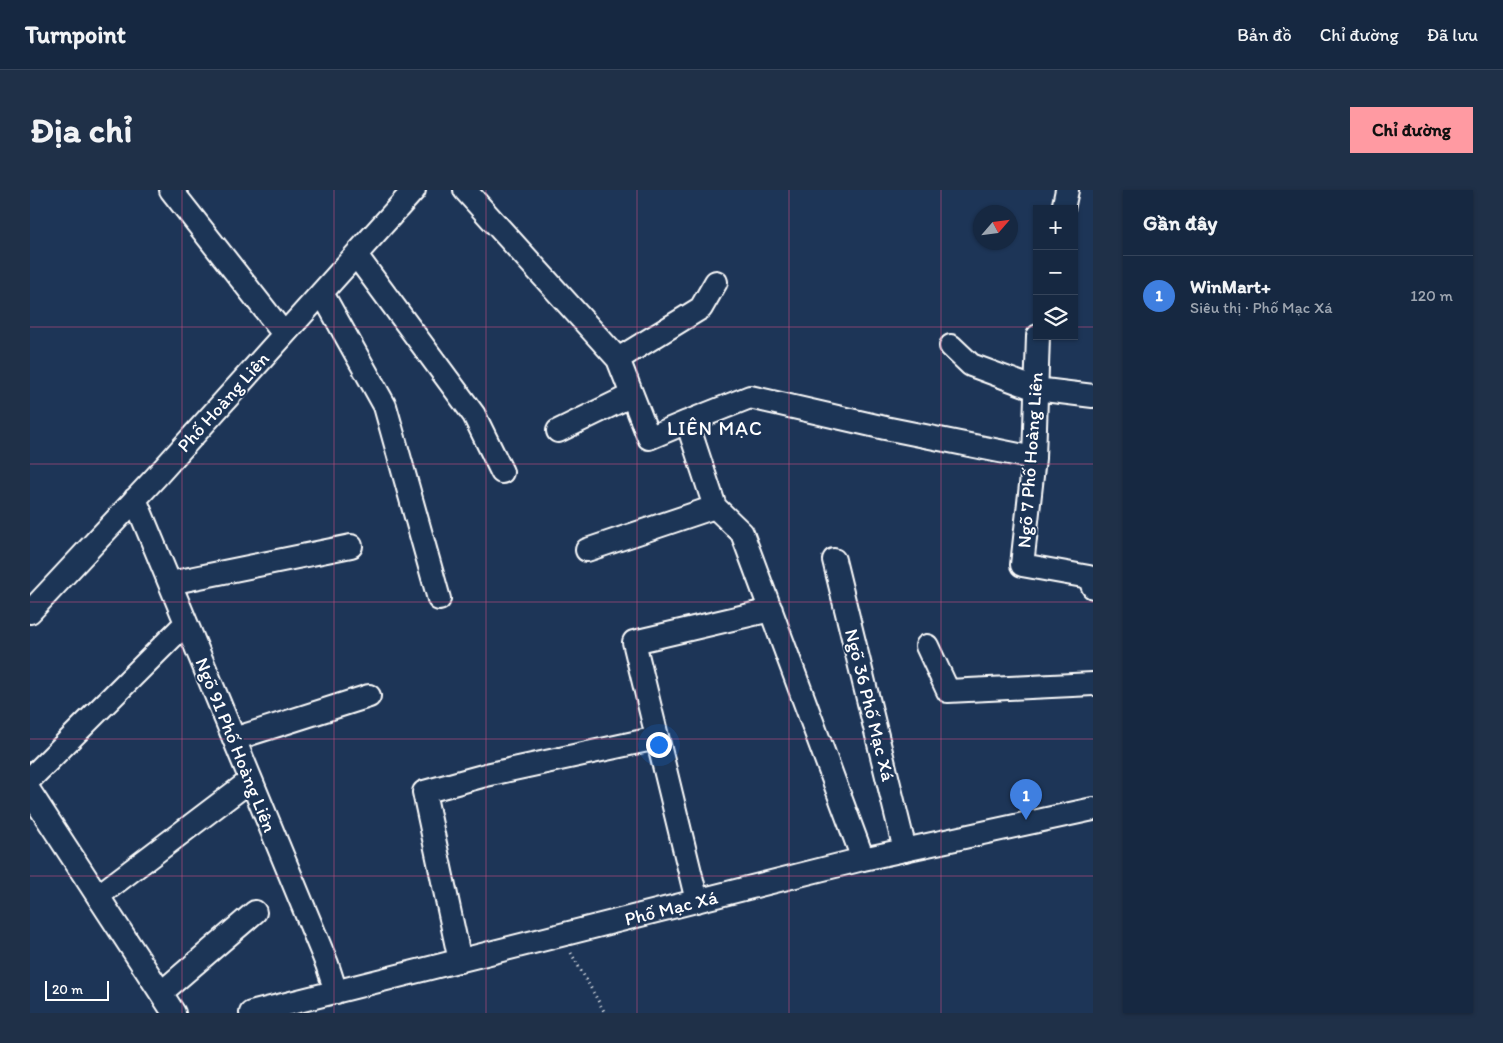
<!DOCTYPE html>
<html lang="vi">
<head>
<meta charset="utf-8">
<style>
	body { margin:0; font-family:Itim,sans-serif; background:#1f3048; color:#f1f3f6 }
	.controls { position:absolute; right:15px; top:15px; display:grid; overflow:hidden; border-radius:0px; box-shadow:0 1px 4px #0004 }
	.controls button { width:45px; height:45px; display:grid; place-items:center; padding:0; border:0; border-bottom:1px solid #35445a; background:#162841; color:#f1f3f6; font:25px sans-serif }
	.compass { position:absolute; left:943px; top:15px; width:45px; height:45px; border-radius:50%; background:#162841; box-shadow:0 1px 4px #0004; rotate:62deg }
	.scale { position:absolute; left:15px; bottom:12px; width:64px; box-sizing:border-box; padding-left:5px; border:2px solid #fff; border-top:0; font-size:14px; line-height:18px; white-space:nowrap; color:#fff; -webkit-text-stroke:4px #1d3557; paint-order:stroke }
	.you { position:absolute; left:628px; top:554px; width:18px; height:18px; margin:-12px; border:4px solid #fff; border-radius:50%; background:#1a73e8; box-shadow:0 0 0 8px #1a73e833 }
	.badge { display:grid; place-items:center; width:32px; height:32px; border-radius:50%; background:#ff9aa2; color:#fff; font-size:16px; font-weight:700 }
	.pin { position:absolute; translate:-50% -41px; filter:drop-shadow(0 1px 2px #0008) }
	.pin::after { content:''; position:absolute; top:26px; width:18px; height:15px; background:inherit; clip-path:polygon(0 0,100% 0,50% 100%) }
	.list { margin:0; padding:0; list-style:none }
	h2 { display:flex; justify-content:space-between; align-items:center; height:65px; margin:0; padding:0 20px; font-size:21px }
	h2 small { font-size:16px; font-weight:400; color:#9ea6b1 }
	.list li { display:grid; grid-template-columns:32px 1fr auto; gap:15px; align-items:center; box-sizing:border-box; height:80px; padding:0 20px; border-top:1px solid #35445a }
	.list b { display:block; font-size:19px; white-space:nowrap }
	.list p { margin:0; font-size:16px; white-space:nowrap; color:#9ea6b1 }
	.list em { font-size:16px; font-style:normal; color:#9ea6b1 }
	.icon { flex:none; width:28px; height:28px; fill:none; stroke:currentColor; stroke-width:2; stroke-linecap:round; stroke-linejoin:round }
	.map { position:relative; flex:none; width:1063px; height:823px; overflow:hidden; border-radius:0px }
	header { display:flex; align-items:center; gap:30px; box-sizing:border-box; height:70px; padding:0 25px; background:#162841; border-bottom:1px solid #35445a }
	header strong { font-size:24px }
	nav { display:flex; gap:28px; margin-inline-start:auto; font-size:18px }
	.intro { display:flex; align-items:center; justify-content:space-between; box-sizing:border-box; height:120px; padding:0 30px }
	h1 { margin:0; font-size:35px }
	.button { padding:12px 22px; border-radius:0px; background:#ff9aa2; color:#111; font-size:18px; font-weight:700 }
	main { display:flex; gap:30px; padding:0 30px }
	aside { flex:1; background:#162841; border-radius:0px; box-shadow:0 1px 4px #0004 }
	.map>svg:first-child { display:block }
</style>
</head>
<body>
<header>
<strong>Turnpoint</strong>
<nav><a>Bản đồ</a><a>Chỉ đường</a><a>Đã lưu</a></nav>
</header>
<div class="intro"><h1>Địa chỉ</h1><a class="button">Chỉ đường</a></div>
<main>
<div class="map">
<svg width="1063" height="823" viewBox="0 0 1063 823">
	<rect width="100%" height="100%" fill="#1d3557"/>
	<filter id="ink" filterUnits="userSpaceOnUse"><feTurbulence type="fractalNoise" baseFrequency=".02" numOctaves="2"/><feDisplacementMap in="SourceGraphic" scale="10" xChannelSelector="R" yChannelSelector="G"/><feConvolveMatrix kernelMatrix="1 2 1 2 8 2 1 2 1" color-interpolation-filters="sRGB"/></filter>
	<g filter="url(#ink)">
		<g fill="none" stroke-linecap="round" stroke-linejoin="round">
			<g stroke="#fff" stroke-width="26">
				<path id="minor" d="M141,0L254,144
					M435,0L588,169L619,248L657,232L685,317L712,343L833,669
					M1033,19L1037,0
					M326,65L444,225L472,282
					M292,103L355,216L409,409
					M1008,146L1004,268L992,375L1059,387L1063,397
					M921,156L941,175L1006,199L1063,206
					M588,169L671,118L686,92
					M657,232L720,207L855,238L1004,268
					M528,241L602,205
					M105,309L297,774L306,802
					M557,360L685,317
					M804,370L875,660
					M140,393L321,356
					M0,422L126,287L384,0
					M897,456L918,501L1063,494
					M204,549L339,506
					M0,589L156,433
					M0,602L144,823
					M68,706L221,590
					M667,711L604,452L741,420
					M430,771L394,602L456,585L627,548
					M131,803L225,722
					M221,823L833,669L1063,619"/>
			</g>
			<path stroke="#fff" stroke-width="3" stroke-dasharray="1 4" stroke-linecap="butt" d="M541,763L575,823"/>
			<use href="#minor" stroke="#1d3557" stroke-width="22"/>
		</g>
	</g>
	<path fill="none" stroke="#d15284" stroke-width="1" stroke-opacity="0.55" d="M152,0V823M304,0V823M456,0V823M607,0V823M759,0V823M911,0V823M0,137H1007M1044,137H1063M0,274H1063M0,412H1063M0,549H1063M0,686H1063"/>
	<g text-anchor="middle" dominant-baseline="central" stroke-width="4" stroke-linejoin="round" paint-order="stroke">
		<g font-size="19" fill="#fff" stroke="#1d3557">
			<text transform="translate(193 212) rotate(-48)">Phố Hoàng Liên</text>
			<text transform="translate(1000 270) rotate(-86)">Ngõ 7 Phố Hoàng Liên</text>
			<text transform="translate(840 515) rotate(76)">Ngõ 36 Phố Mạc Xá</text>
			<text transform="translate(206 555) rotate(68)">Ngõ 91 Phố Hoàng Liên</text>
			<text transform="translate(641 718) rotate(-14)">Phố Mạc Xá</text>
		</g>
		<g font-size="20" letter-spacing="1" fill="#fff" stroke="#1d3557">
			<text x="685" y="238">LIÊN MẠC</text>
		</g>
	</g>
</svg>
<div class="controls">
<button>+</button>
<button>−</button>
<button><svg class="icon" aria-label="layers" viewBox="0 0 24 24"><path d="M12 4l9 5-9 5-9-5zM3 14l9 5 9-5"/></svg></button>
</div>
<svg class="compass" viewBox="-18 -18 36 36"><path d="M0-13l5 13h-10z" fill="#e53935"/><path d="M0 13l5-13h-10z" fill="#9ea6b1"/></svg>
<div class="scale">20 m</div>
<div class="you"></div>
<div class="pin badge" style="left:996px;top:630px;background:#3f7fe0">1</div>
</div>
<aside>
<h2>Gần đây<small></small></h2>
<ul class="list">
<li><span class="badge" style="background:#3f7fe0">1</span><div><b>WinMart+</b><p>Siêu thị · Phố Mạc Xá</p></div><em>120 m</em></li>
</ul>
</aside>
</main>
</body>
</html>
